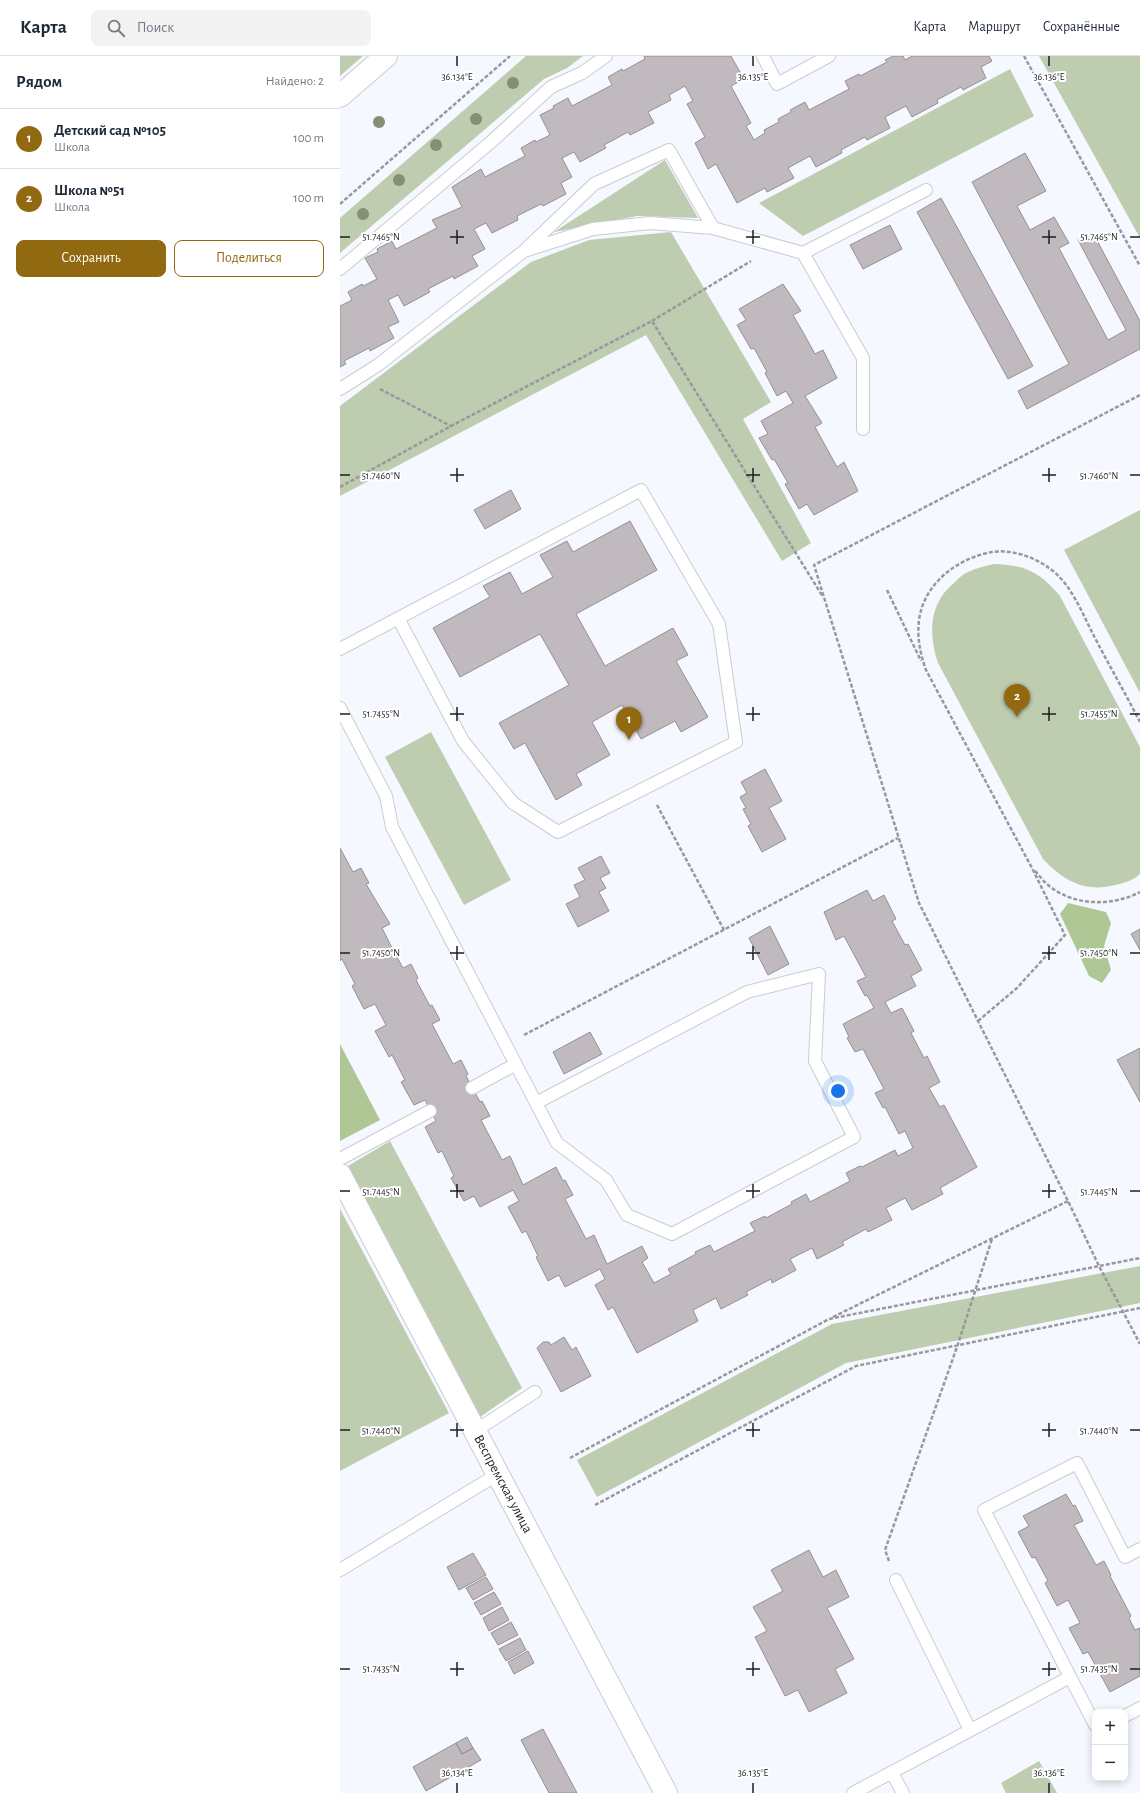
<!DOCTYPE html>
<html lang="ru">
<head>
<meta charset="utf-8">
<style>
	body { margin:0; font-family:"Alegreya Sans",sans-serif; background:#f2f2f3; color:#1f2937 }
	.controls { position:absolute; right:12px; bottom:12px; display:grid; overflow:hidden; border-radius:8px; box-shadow:0 2px 10px #0003 }
	.controls button { width:36px; height:36px; display:grid; place-items:center; padding:0; border:0; border-bottom:1px solid #e0e1e3; background:#fff; color:#1f2937; font:20px sans-serif }
	.you { position:absolute; left:498px; top:1035px; width:14px; height:14px; margin:-10px; border:3px solid #fff; border-radius:50%; background:#1a73e8; box-shadow:0 0 0 6px #1a73e833 }
	.badge { display:grid; place-items:center; width:26px; height:26px; border-radius:50%; background:#916911; color:#fff; font-size:13px; font-weight:700 }
	.pin { position:absolute; translate:-50% -33px; filter:drop-shadow(0 1px 2px #0008) }
	.pin::after { content:''; position:absolute; top:21px; width:14px; height:12px; background:inherit; clip-path:polygon(0 0,100% 0,50% 100%) }
	.list { margin:0; padding:0; list-style:none }
	h2 { display:flex; justify-content:space-between; align-items:center; height:52px; margin:0; padding:0 16px; font-size:17px }
	h2 small { font-size:13px; font-weight:400; color:#747a83 }
	.list li { display:grid; grid-template-columns:26px 1fr auto; gap:12px; align-items:center; box-sizing:border-box; height:60px; padding:0 16px; border-top:1px solid #e0e1e3 }
	.list b { display:block; font-size:15px; white-space:nowrap }
	.list p { margin:0; font-size:13px; white-space:nowrap; color:#747a83 }
	.list em { font-size:13px; font-style:normal; color:#747a83 }
	.actions { display:flex; gap:8px; padding:12px 16px }
	.actions a { flex:1; padding:9px 0; border:1px solid #916911; border-radius:8px; text-align:center; font-size:14px; color:#916911 }
	.actions .main { background:#916911; color:#fff }
	.icon { flex:none; width:22px; height:22px; fill:none; stroke:currentColor; stroke-width:2; stroke-linecap:round; stroke-linejoin:round }
	.map { position:relative; flex:none; width:800px; height:1737px; overflow:hidden }
	header { display:flex; align-items:center; gap:24px; box-sizing:border-box; height:56px; padding:0 20px; background:#fff; border-bottom:1px solid #e0e1e3 }
	header strong { font-size:19px }
	nav { display:flex; gap:22px; margin-inline-start:auto; font-size:14px }
	.search { width:280px; height:36px; background:#f2f2f3; display:flex; align-items:center; gap:10px; box-sizing:border-box; padding:0 14px; border-radius:8px; color:#747a83; font-size:15px }
	main { display:flex }
	aside { flex:1; background:#fff }
	.map>svg:first-child { display:block }
</style>
</head>
<body>
<header>
<strong>Карта</strong>
<div class="search"><svg class="icon" aria-label="search" viewBox="0 0 24 24"><circle cx="10" cy="10" r="6"/><path d="M15 15l6 6"/></svg>Поиск</div>
<nav><a>Карта</a><a>Маршрут</a><a>Сохранённые</a></nav>
</header>
<main>
<aside>
<h2>Рядом<small>Найдено: 2</small></h2>
<ul class="list">
<li><span class="badge">1</span><div><b>Детский сад №105</b><p>Школа</p></div><em>100 m</em></li>
<li><span class="badge">2</span><div><b>Школа №51</b><p>Школа</p></div><em>100 m</em></li>
</ul>
<div class="actions"><a class="main">Сохранить</a><a>Поделиться</a></div>
</aside>
<div class="map">
<svg width="800" height="1737" viewBox="0 0 800 1737">
	<rect width="100%" height="100%" fill="#f5f8ff"/>
	<path fill="#beccaf" d="M0,0H23L0,20Z
		M186,0H243L227,12L204,23L0,197V162Z
		M699,0H800V182Z
		M670,13L694,60L463,180L419,147Z
		M325,104L358,162L297,160L214,176Z
		M331,176L431,346L403,363L471,487L442,505L306,279L0,440V350L191,206L249,184Z
		M800,454V637L724,494Z
		M654,508C685,509 700,516 720,540L800,691V818C792,825 784,827 775,829C744,837 723,824 703,803L598,607C588,577 589,547 615,526C619,522 623,518 628,516C636,512 646,510 654,508Z
		M91,676L171,824L124,849L45,701Z
		M50,1085L182,1332L140,1361L8,1110Z
		M0,1153L109,1357L0,1415Z
		M800,1210V1247L506,1307L257,1441L237,1404L492,1268Z
		M699,1705L717,1737H666L661,1727Z"/>
	<path fill="#afc695" d="M728,847L766,856L771,867L764,890L771,914L762,927L749,920L720,858Z
		M0,988L40,1064L0,1085Z"/>
	<path fill="#c0b9be" stroke="#969094" d="M304,0H391L404,23L391,30L411,67L406,70L414,84L425,77L424,74L439,66L438,63L451,56L450,54L465,46L469,54L509,33L505,25L519,18L520,20L547,6L545,4L553,0H563L565,4L572,0H649L652,5L641,11L646,22L623,34L621,31L597,44L598,47L572,61L566,50L545,61L550,72L527,84L525,81L501,94L502,97L476,111L470,100L448,112L454,122L427,136L425,132L397,147L376,108L368,113L355,87L365,81L347,48L353,45L345,30L329,39L331,44L308,56L314,67L290,79L288,76L264,89L266,92L240,106L234,96L222,102L232,121L221,127L226,138L203,150L201,148L177,160L178,164L152,177L146,167L134,173L145,193L132,200L138,210L114,223L113,220L88,233L90,236L64,250L58,239L48,244L59,266L48,271L54,282L30,295L29,292L4,305L6,308L0,311V250L12,244L8,236L22,228L23,230L37,223L25,202L38,196L37,193L52,185L56,193L97,172L92,164L122,151L112,131L141,113L145,121L185,100L181,92L195,84L196,86L210,79L200,59L214,52L213,50L228,42L232,50L272,29L268,21L282,13L283,15L305,3Z
		M685,97L706,135L677,150L690,174L714,161L729,187L719,192L768,284L786,274L738,184L753,177L800,265V293L687,353L678,335L729,308L632,126Z
		M601,142L693,310L668,323L577,156Z
		M550,169L562,193L523,213L510,189Z
		M443,228L461,255L453,259L464,278L475,298L483,294L497,322L465,340L482,367L475,371L497,411L504,406L518,435L474,459L467,448L459,453L445,428L448,427L434,403L432,404L419,382L428,378L421,365L453,347L446,335L437,340L425,317L427,316L414,292L411,293L397,269L406,264L399,253Z
		M171,434L181,453L145,473L134,454Z
		M290,465L317,514L236,558L265,610L333,572L348,599L336,605L368,661L341,676L335,665L301,683L282,649L252,666L270,699L236,718L242,729L216,744L185,687L174,693L159,667L229,629L200,578L120,621L93,572L150,541L143,530L170,516L182,538L213,521L200,499L227,485L233,496Z
		M425,713L442,745L429,752L446,783L422,796L408,770L411,768L403,753L406,752L400,741L407,737L401,726Z
		M0,792L13,816L21,812L29,827L26,828L50,868L42,872L52,892L63,912L71,908L78,922L76,924L90,950L92,949L100,964L92,968L113,1008L121,1004L128,1018L126,1020L140,1046L142,1045L150,1060L141,1064L162,1104L170,1100L183,1129L216,1111L223,1125L225,1124L233,1139L225,1143L246,1183L254,1179L267,1208L302,1190L308,1202L302,1206L314,1227L331,1218L328,1213L356,1198L355,1196L370,1189L374,1196L415,1175L410,1167L425,1160L426,1162L452,1148L451,1146L466,1138L470,1146L510,1125L506,1117L520,1110L522,1111L555,1094L558,1100L573,1092L565,1075L559,1078L545,1051L543,1052L535,1037L544,1033L523,993L515,996L507,982L509,981L503,968L534,952L527,939L525,940L517,925L526,921L504,880L496,884L484,856L527,834L533,845L544,839L556,863L552,865L565,889L568,888L582,914L571,920L576,930L545,946L551,957L562,952L574,975L571,977L584,1002L587,1000L600,1026L589,1032L600,1051L604,1049L637,1111L600,1132L603,1138L572,1154L565,1142L546,1152L552,1164L528,1176L526,1173L502,1186L504,1189L477,1203L472,1192L450,1203L456,1214L432,1227L431,1223L406,1236L408,1239L381,1253L376,1242L353,1254L358,1265L297,1297L273,1251L268,1254L255,1229L265,1223L260,1213L225,1231L219,1219L208,1225L196,1201L198,1200L186,1175L182,1177L168,1151L179,1145L173,1134L140,1151L134,1140L124,1145L111,1122L114,1120L102,1095L98,1097L85,1071L96,1065L85,1044L74,1049L61,1026L65,1024L52,999L49,1001L35,975L46,969L35,948L24,953L12,930L15,928L2,903L0,905Z
		M261,800L270,817L260,822L266,832L259,836L269,855L238,871L226,848L240,841L234,829L245,824L238,812Z
		M430,870L449,908L428,919L409,882Z
		M800,873V894L791,878Z
		M250,976L262,998L224,1018L213,996Z
		M800,992V1046L777,1004Z
		M224,1281L232,1294L236,1291L251,1320L221,1336L197,1292L203,1286H209L211,1289Z
		M726,1438L733,1450L735,1449L743,1465L734,1469L756,1509L764,1505L771,1519L770,1520L791,1560L789,1562L795,1574L800,1572V1620L770,1636L748,1596L743,1598L729,1572L740,1567L728,1544L717,1550L705,1527L708,1525L695,1501L692,1502L678,1476L689,1470L683,1460Z
		M469,1494L483,1521L496,1514L509,1541L487,1552L514,1603L495,1613L507,1637L469,1656L458,1634L445,1640L415,1581L427,1575L413,1551L443,1535L431,1514Z
		M133,1497L146,1519L119,1534L107,1511Z
		M146,1521L153,1533L133,1544L126,1532Z
		M154,1536L161,1548L141,1559L134,1547Z
		M162,1551L169,1564L149,1575L143,1562Z
		M171,1566L178,1579L158,1589L151,1577Z
		M180,1582L186,1594L166,1605L159,1593Z
		M188,1595L194,1607L174,1618L168,1606Z
		M203,1673L237,1737H209L181,1684Z
		M127,1681L133,1692L122,1698L116,1687Z
		M116,1687L122,1698L133,1692L141,1704L86,1735L73,1711Z"/>
	<g fill="none" stroke-linecap="round" stroke-linejoin="round">
		<g stroke="#c9ccd2" stroke-width="14">
			<path id="service" d="M423,0L437,28L489,0
				M187,192L254,128L329,94L373,172
				M463,197L523,302V373
				M0,213L151,86L211,31L242,17L266,0
				M0,333L38,309L184,195L253,173L310,167L373,172L463,197L586,134
				M0,593L301,434L379,568L396,686L218,776L173,747L123,685L58,562
				M0,652L46,740L52,771L196,1047L217,1087L266,1124L287,1159L332,1178L514,1081L475,1005L479,918L407,936L196,1047
				M132,1032L176,1008
				M0,1103L90,1055
				M135,1375L195,1336
				M0,1514L158,1418
				M556,1524L630,1674
				M785,1660L800,1652
				M755,1669L644,1454L737,1407L785,1501L800,1493
				M552,1717L563,1737
				M513,1737L730,1621"/>
		</g>
		<g stroke="#c9ccd2" stroke-width="24">
			<path id="tertiary" d="M0,40L46,0
				M0,1119L326,1737"/>
		</g>
		<path stroke="#97999e" stroke-width="2.5" stroke-dasharray="4 2" stroke-linecap="butt" d="M684,0L800,210
			M0,148L170,0
			M312,265L411,205
			M40,333L111,370
			M800,339L474,509L579,847L728,1145L759,1210L800,1288
			M0,431L111,370L312,265L483,541
			M547,534L581,605
			M317,749L384,874
			M695,815C699,819 703,825 708,829C733,850 771,851 800,836
			M638,965L677,932L725,879L692,812L586,614C580,597 577,582 579,564C584,527 618,502 652,496C672,493 694,501 709,512C731,527 742,557 754,580C769,609 785,637 800,666
			M184,979L558,782
			M493,1261L728,1145
			M230,1402L489,1263L800,1202
			M255,1449L516,1310L800,1252
			M549,1505L545,1494L617,1291L652,1183"/>
		<use href="#service" stroke="#fff" stroke-width="12"/>
		<use href="#tertiary" stroke="#fff" stroke-width="22"/>
	</g>
	<g fill="#839074">
		<circle cx="173" cy="27" r="6"/>
		<circle cx="136" cy="63" r="6"/>
		<circle cx="39" cy="66" r="6"/>
		<circle cx="96" cy="89" r="6"/>
		<circle cx="59" cy="124" r="6"/>
		<circle cx="23" cy="158" r="6"/>
	</g>
	<path fill="none" stroke="#1d1e21" stroke-width="1.5" d="M117,0V10M413,0V10M709,0V10M117,174V188M413,174V188M709,174V188M0,181H10M110,181H124M406,181H420M702,181H716M790,181H800M117,412V426M413,412V426M709,412V426M0,419H10M110,419H124M406,419H420M702,419H716M790,419H800M117,651V665M413,651V665M709,651V665M0,658H10M110,658H124M406,658H420M702,658H716M790,658H800M117,890V904M413,890V904M709,890V904M0,897H10M110,897H124M406,897H420M702,897H716M790,897H800M117,1128V1142M413,1128V1142M709,1128V1142M0,1135H10M110,1135H124M406,1135H420M702,1135H716M790,1135H800M117,1367V1381M413,1367V1381M709,1367V1381M0,1374H10M110,1374H124M406,1374H420M702,1374H716M790,1374H800M117,1606V1620M413,1606V1620M709,1606V1620M0,1613H10M110,1613H124M406,1613H420M702,1613H716M790,1613H800M117,1727V1737M413,1727V1737M709,1727V1737"/>
	<g text-anchor="middle" dominant-baseline="central" stroke-width="4" stroke-linejoin="round" paint-order="stroke">
		<g font-size="14" fill="#1d1e21" stroke="#fff">
			<text transform="translate(163 1428) rotate(62)">Веспремская улица</text>
		</g>
	</g>
	<g font-size="10" text-anchor="middle" fill="#1d1e21" stroke="#fff" stroke-width="4" stroke-linejoin="round" paint-order="stroke">
		<text x="117" y="24">36.134°E</text>
		<text x="413" y="24">36.135°E</text>
		<text x="709" y="24">36.136°E</text>
		<text x="41" y="184">51.7465°N</text>
		<text x="759" y="184">51.7465°N</text>
		<text x="41" y="423">51.7460°N</text>
		<text x="759" y="423">51.7460°N</text>
		<text x="41" y="661">51.7455°N</text>
		<text x="759" y="661">51.7455°N</text>
		<text x="41" y="900">51.7450°N</text>
		<text x="759" y="900">51.7450°N</text>
		<text x="41" y="1139">51.7445°N</text>
		<text x="759" y="1139">51.7445°N</text>
		<text x="41" y="1378">51.7440°N</text>
		<text x="759" y="1378">51.7440°N</text>
		<text x="41" y="1616">51.7435°N</text>
		<text x="759" y="1616">51.7435°N</text>
		<text x="117" y="1720">36.134°E</text>
		<text x="413" y="1720">36.135°E</text>
		<text x="709" y="1720">36.136°E</text>
	</g>
</svg>
<div class="controls">
<button>+</button>
<button>−</button>
</div>
<div class="you"></div>
<div class="pin badge" style="left:289px;top:684px">1</div>
<div class="pin badge" style="left:677px;top:661px">2</div>
</div>
</main>
</body>
</html>
